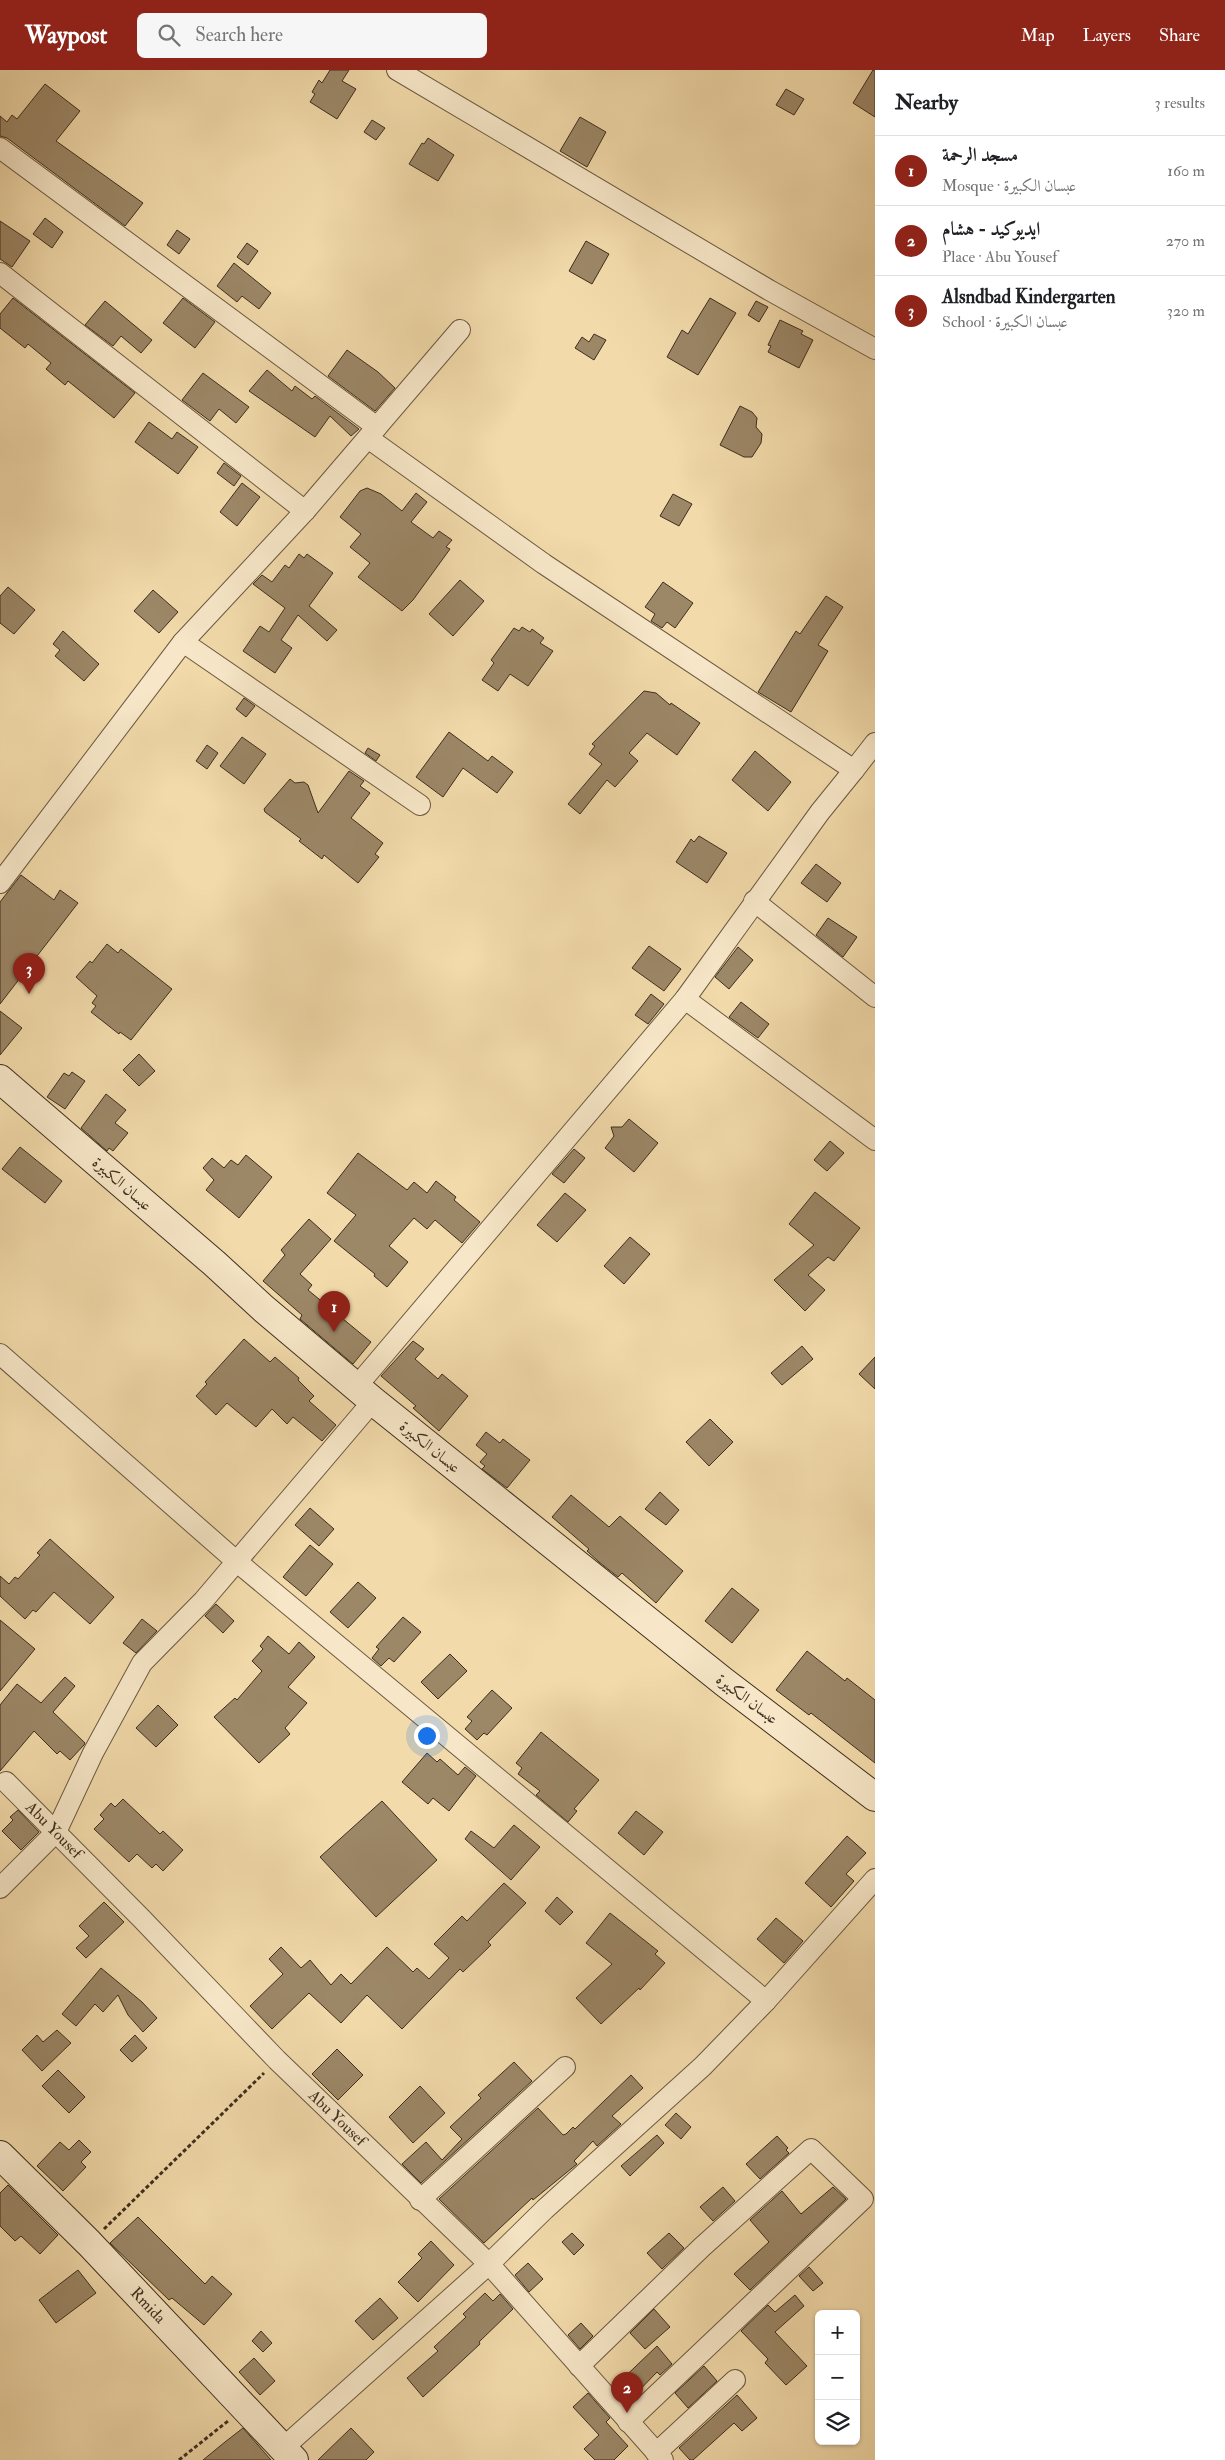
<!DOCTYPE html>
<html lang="en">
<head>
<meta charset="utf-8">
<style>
	body { margin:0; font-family:"IM FELL Double Pica",Amiri,serif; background:#f6f6f6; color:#202124 }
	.controls { position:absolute; right:15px; bottom:15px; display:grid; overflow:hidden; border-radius:8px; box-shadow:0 1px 4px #0004 }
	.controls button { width:45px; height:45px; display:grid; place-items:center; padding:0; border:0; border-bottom:1px solid #e0e0e0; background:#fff; color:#202124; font:25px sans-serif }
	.you { position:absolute; left:426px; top:1665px; width:18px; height:18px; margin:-12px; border:4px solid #fff; border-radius:50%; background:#1a73e8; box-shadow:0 0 0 8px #1a73e833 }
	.badge { display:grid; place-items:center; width:32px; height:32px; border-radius:50%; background:#8f2418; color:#fff; font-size:16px; font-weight:700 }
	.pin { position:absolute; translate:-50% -41px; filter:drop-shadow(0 1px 2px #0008) }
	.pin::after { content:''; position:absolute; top:26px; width:18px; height:15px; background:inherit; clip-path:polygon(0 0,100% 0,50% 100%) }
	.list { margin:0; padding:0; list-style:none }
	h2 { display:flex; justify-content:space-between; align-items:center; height:65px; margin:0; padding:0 20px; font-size:21px }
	h2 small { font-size:16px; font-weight:400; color:#757577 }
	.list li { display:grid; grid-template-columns:32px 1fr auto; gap:15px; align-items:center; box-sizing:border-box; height:70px; padding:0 20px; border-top:1px solid #e0e0e0 }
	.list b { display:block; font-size:19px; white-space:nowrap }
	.list p { margin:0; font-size:16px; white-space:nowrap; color:#757577 }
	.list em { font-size:16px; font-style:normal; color:#757577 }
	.icon { flex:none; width:28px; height:28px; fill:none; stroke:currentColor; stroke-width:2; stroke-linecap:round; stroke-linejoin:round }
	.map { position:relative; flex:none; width:875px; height:2390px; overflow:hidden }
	header { display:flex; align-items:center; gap:30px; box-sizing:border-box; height:70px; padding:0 25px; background:#8f2418; color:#fff }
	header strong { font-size:24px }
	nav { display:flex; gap:28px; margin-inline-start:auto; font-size:18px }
	.search { width:350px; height:45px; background:#f6f6f6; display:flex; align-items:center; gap:12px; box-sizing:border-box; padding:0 18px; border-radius:8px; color:#757577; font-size:19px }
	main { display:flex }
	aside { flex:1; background:#fff }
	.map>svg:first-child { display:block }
</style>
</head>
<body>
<header>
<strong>Waypost</strong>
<div class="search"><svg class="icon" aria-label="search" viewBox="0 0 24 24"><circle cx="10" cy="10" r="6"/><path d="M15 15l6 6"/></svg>Search here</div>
<nav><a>Map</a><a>Layers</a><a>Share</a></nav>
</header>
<main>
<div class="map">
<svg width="875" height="2390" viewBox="0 0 875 2390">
	<rect width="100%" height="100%" fill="#f2daaa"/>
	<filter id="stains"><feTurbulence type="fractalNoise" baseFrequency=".004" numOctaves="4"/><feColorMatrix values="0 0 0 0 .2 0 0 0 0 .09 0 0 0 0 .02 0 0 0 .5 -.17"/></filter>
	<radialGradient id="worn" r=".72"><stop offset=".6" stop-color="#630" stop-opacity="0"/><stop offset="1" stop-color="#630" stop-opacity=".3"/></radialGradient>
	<path fill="#9c8767" stroke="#3e2e1e" d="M330,0H349L342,11L356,19L337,49L310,32L315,24L312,22L319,10L322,13Z
		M873,0H875V47L853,33Z
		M45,14L80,41L56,71L143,133L125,156L7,68L0,66V46L7,52L12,45L17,49Z
		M786,19L804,29L794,45L776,35Z
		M580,47L606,62L587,97L560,81Z
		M372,50L385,58L376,70L364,62Z
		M428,68L454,85L438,111L409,94L422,73L424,74Z
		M45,148L63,162L52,178L33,164Z
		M0,151L30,171L12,197L0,189Z
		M177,160L190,169L179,184L167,175Z
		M586,171L609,184L592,214L569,201Z
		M247,173L258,181L248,195L237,187Z
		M234,193L271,223L259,239L242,226L237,232L217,216Z
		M13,228L135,323L114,348L68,311L65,315L46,299L51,293L28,274L25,278L0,258V244Z
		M183,228L215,252L195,278L163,253Z
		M710,228L736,243L698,305L667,287L682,260L688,264Z
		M105,231L152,270L141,283L121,266L113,276L85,255Z
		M756,231L768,237L759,252L748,245Z
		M780,250L803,261L801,264L813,270L799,298L768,282L771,276L768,275Z
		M594,264L606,270L594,290L575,278L582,267L589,272Z
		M347,280L378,302L395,318L375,341L328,306Z
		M267,300L292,321L295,316L312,329L315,326L359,359L351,366L330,346L315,367L249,321Z
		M203,303L249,337L236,353L219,339L210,351L182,330Z
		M740,336L752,342L757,348L756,357L762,364L761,373L752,387H744L720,375Z
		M149,352L172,369L177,362L198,377L178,404L135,372Z
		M224,393L241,406L234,416L217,403Z
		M242,413L260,427L237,456L220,442Z
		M367,418L381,424L402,441L416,423L427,432L411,452L433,468L439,461L452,470L446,477L450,479L413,530L402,541L358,507L370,493L350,477L361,464L340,447L360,421Z
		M673,424L692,434L679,456L660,446Z
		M299,484L304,488L307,484L333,503L309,536L337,560L327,571L298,545L281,570L292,578L275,603L243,581L260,556L269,562L285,538L253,514L262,505L272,512L285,495L289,498Z
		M460,510L484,531L453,566L429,544Z
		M663,512L693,533L675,558L667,552L662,558L651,551L655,544L645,537Z
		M8,517L35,540L14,564L0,553V526Z
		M153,520L178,542L159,563L134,541Z
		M826,526L843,537L818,575L828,581L791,642L758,622L796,561L800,564Z
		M522,557L530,562L532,559L544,568L540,573L553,581L528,616L510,604L498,621L482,610L494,593L491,590L514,558L519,561Z
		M63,561L99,594L84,611L55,586L60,580L53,574Z
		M644,621L656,623L670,635L671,633L700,653L677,685L647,663L629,683L638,691L615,717L607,710L580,744L568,734L602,694L589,684L595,676L592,674Z
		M244,628L255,636L246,647L236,639Z
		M449,662L488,691L492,686L513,702L497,723L463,698L443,727L416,707Z
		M242,667L266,684L244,714L220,696Z
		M207,675L218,683L207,699L196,691Z
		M368,678L380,685L376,691L365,683Z
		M755,681L791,712L768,741L732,710Z
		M349,701L364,711L360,716L370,723L351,748L383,773L375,784L379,787L358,813L324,785L322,789L299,771L301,769L265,742L264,739L290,709L295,713L304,712L308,715L318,743Z
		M699,766L727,783L707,813L676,792L691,769L694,772Z
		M816,794L841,813L827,832L801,813Z
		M21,805L54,830L60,820L78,833L0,934V832Z
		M828,848L857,867L843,887L816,865Z
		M107,874L118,883L121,879L172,919L131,970L120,962L119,964L91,942L96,936L92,933L97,926L76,907L90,891L92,893Z
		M649,876L681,899L664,921L632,898Z
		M738,877L753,890L729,919L715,907Z
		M651,924L664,934L648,954L635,945Z
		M741,932L769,954L758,968L729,947Z
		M0,941L22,958L0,985Z
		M139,984L155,1001L139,1016L123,1000Z
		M72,1002L85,1011L65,1039L47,1027L64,1003L69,1006Z
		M106,1024L126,1040L115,1053L128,1063L113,1081L109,1078L107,1081L81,1058Z
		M629,1049L658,1073L634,1102L605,1078L614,1066L611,1057H622Z
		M830,1071L844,1083L827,1101L814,1090Z
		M20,1077L62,1111L45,1133L2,1099Z
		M574,1079L585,1088L564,1113L552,1104Z
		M358,1083L407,1120L414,1112L427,1123L436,1111L456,1127L454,1130L480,1152L462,1173L435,1150L427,1159L414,1148L389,1176L408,1192L387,1217L374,1206L375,1204L334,1171L356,1145L327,1123Z
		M246,1085L272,1107L239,1148L206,1120L214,1110L203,1098L212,1088L224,1098L231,1090L238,1095Z
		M815,1122L860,1158L834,1191L828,1187L808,1205L825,1220L805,1241L774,1210L814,1175L789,1154Z
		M565,1123L586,1140L557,1172L537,1155Z
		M309,1149L331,1169L300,1204L312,1215L308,1220L371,1272L353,1294L300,1249L302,1245L263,1211L285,1185L281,1180Z
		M630,1167L650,1184L624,1214L604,1196Z
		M244,1269L270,1292L275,1287L299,1308L298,1310L314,1326L309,1331L336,1355L322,1371L293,1347L287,1354L272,1339L256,1357L227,1333L216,1345L196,1326L207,1314L205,1312Z
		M413,1271L424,1279L415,1289L438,1309L442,1304L468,1326L439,1361L413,1338L416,1336L381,1306Z
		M802,1276L813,1289L782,1315L771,1303Z
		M875,1287V1319L859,1304Z
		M710,1349L733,1372L709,1396L686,1372Z
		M486,1362L500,1373L503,1369L530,1390L507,1418L482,1399L485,1396L480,1392L487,1384L476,1375Z
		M660,1422L679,1440L666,1455L645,1439Z
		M571,1425L609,1457L620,1446L683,1501L656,1533L622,1503L618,1507L599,1492L587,1481L589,1479L552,1447Z
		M310,1438L334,1459L319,1476L295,1455Z
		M50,1469L114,1527L90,1554L54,1522L36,1542L33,1540L25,1549L0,1526V1506L9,1514L15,1507L18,1509L40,1485L37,1483Z
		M310,1475L333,1494L306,1526L283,1507Z
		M358,1512L376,1528L348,1558L330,1542Z
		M732,1518L759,1540L732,1573L705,1551Z
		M216,1534L234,1551L223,1563L205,1546Z
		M403,1547L421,1562L394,1592L389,1588L381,1596L372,1588L379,1579L376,1577Z
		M142,1549L157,1561L136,1583L123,1573Z
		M0,1550L35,1579L0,1621Z
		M268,1566L289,1584L299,1572L315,1587L288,1617L307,1633L285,1658L290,1664L259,1693L214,1647L235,1628L237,1630L262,1601L252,1591L263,1579L260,1576Z
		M807,1581L845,1611L847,1608L875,1630V1693L811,1643L809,1645L776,1620Z
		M450,1584L467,1601L438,1629L421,1612Z
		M65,1607L75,1616L53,1642L85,1673L84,1675L70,1690L60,1681L57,1684L34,1661L0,1701V1635L17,1614L41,1633Z
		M492,1620L512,1638L487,1665L484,1663L477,1670L465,1659L472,1651L467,1647Z
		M158,1635L178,1655L156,1677L136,1658Z
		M541,1662L599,1710L574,1739L577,1741L568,1752L536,1725L540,1721L518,1704L522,1698L516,1693Z
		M427,1683L437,1692L440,1689L458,1705L465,1697L476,1706L449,1741L433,1728L428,1734L402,1712Z
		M123,1729L160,1764L163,1761L183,1780L163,1801L156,1794L152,1798L137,1784L129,1792L94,1759L104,1749L100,1745L111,1733L115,1737Z
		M382,1731L437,1790L376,1847L320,1787Z
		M18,1740L39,1762L21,1780L2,1761L13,1750L10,1747Z
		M636,1741L663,1762L644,1785L618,1763Z
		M514,1755L540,1777L511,1810L465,1769L471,1761L494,1778Z
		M847,1766L866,1783L846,1804L854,1811L831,1837L805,1813Z
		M504,1813L526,1833L488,1872L491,1875L463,1902L460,1899L402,1959L367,1925L341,1953L309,1923L272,1959L250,1936L283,1904L269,1889L281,1877L301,1898L310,1890L331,1915L341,1904L351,1914L387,1877L413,1902L417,1898L429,1909L449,1888L434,1874L462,1846L467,1851Z
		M557,1827L573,1842L560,1855L545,1841Z
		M104,1832L124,1852L86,1888L76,1878L89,1866L79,1856Z
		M610,1843L658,1881L655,1884L665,1893L640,1920L639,1918L601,1954L576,1928L612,1894L586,1873Z
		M776,1848L803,1871L784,1893L757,1869Z
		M101,1898L142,1932L157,1948L143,1962L128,1945L118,1925L103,1942L95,1934L76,1956L62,1944Z
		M57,1960L71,1973L42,2001L22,1980L37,1965L43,1972Z
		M135,1965L147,1978L132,1992L120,1980Z
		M337,1979L363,2005L338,2030L312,2004Z
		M514,1992L532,2011L421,2113L402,2094L426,2072L442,2090L462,2069L450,2057L481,2028L478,2025Z
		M58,2000L85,2027L69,2043L42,2016Z
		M631,2005L643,2018L612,2046L621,2054L597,2076L593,2071L574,2091L577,2094L533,2130L532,2128L484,2173L439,2129L538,2038L563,2065L566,2064L573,2057L575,2059Z
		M420,2016L445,2043L413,2073L389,2047Z
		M676,2043L691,2057L681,2069L665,2055Z
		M657,2065L664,2073L630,2106L621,2096Z
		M777,2066L788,2078L786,2080L789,2083L760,2109L746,2094Z
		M79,2070L91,2082L81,2092L86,2097L63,2121L37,2096L60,2072L69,2080Z
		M8,2115L58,2165L40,2184L21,2166L15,2171L0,2156V2123Z
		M723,2117L735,2131L713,2151L700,2137Z
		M833,2117L846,2129L750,2220L734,2204L769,2172L750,2150L782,2121L801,2144Z
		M138,2147L205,2214L212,2206L232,2224L204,2255L172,2228L169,2230L110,2173Z
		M572,2163L584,2175L574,2185L562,2172Z
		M669,2163L684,2178L662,2199L647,2183Z
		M431,2171L454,2195L418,2232L398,2212L422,2188L418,2184Z
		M528,2193L543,2209L529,2222L515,2205Z
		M809,2197L823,2213L813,2221L799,2206Z
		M78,2200L96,2223L56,2253L39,2230Z
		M485,2223L493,2231L500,2224L513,2239L479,2272L480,2274L423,2327L407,2308L438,2281L434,2277L466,2247L463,2244Z
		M795,2225L804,2236L775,2262L807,2296L786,2315L765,2293L768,2289L741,2261L768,2235L775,2242Z
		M380,2228L398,2248L373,2270L355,2251Z
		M654,2239L670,2257L645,2279L630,2263Z
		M581,2253L593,2266L580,2279L568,2265Z
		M261,2261L272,2273L263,2282L252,2271Z
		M657,2276L672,2294L660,2305L657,2302L628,2332L614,2317Z
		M254,2288L275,2311L260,2325L239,2302Z
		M704,2296L717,2311L688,2338L675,2323Z
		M588,2323L610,2348L606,2352L628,2376L614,2390H595L584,2379L599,2365L573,2337Z
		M737,2325L757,2348L742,2361L734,2353L693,2390H690L679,2378Z
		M243,2358L271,2390H203L225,2372Z
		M351,2358L374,2382L366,2390H318Z"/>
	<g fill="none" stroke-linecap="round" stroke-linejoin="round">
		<g stroke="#6b5941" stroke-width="22">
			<g id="street">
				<path d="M397,0L769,220L875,279"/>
				<path d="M0,78L377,357"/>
				<path d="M0,203L305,441"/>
				<path d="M368,368L544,494L854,700L820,742L685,929L875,1070"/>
				<path d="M183,572L420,735"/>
				<path d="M854,700L875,673"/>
				<path d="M0,813L183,572L305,441L460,260"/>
				<path d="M754,831L875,927"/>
				<path d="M0,1284L236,1491L766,1931"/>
				<path d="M357,1316L685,929"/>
				<path id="s1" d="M6,1712L141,1848L277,1990L489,2194L663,2390"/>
				<path d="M0,1818L56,1762L93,1683L142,1593L203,1531L373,1331"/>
				<path d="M420,2130L565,1997"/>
				<path d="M579,2296L702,2177L811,2079L863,2129L628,2352"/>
				<path d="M283,2378L489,2194L545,2139L703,1996L766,1931L875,1809"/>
				<path d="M656,2383L735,2310"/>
			</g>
		</g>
		<g stroke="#3e2e1e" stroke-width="30">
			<g id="secondary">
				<path d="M0,1009L214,1193L264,1239L373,1331L724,1612L875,1727"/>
				<path id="s2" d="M0,2085L89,2173L294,2390"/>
			</g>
		</g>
		<path stroke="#3e2e1e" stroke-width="3" stroke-dasharray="4 2.5" stroke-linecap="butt" d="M104,2159L264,2003
			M179,2390L228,2351"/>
		<use href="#street" stroke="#f7e7c8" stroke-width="20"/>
		<use href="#secondary" stroke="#f7e7c8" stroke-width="28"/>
	</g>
	<g text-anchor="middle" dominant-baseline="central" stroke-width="4" stroke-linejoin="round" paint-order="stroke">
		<g font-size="16" fill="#3e2e1e" stroke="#f7e7c8">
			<text transform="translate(122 1114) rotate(41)">عبسان الكبيرة</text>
			<text transform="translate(430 1377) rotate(39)">عبسان الكبيرة</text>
			<text transform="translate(747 1629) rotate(37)">عبسان الكبيرة</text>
			<text stroke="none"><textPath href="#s1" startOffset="68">Abu Yousef</textPath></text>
			<text stroke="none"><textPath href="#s1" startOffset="472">Abu Yousef</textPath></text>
			<text stroke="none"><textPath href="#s2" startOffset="211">Rmida</textPath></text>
		</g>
	</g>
	<rect width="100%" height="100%" filter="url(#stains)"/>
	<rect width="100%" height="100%" fill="url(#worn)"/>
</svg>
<div class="controls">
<button>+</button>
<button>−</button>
<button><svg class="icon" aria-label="layers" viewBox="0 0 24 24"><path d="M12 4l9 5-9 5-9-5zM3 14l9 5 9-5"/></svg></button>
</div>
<div class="you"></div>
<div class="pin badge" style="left:334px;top:1262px">1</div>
<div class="pin badge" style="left:627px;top:2343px">2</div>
<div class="pin badge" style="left:29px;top:924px">3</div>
</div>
<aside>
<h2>Nearby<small>3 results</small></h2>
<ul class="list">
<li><span class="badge">1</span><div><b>مسجد الرحمة</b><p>Mosque · عبسان الكبيرة</p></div><em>160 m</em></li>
<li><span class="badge">2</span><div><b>ايديوكيد - هشام</b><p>Place · Abu Yousef</p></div><em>270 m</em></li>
<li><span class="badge">3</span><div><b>Alsndbad Kindergarten</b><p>School · عبسان الكبيرة</p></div><em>320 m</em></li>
</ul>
</aside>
</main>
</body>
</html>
